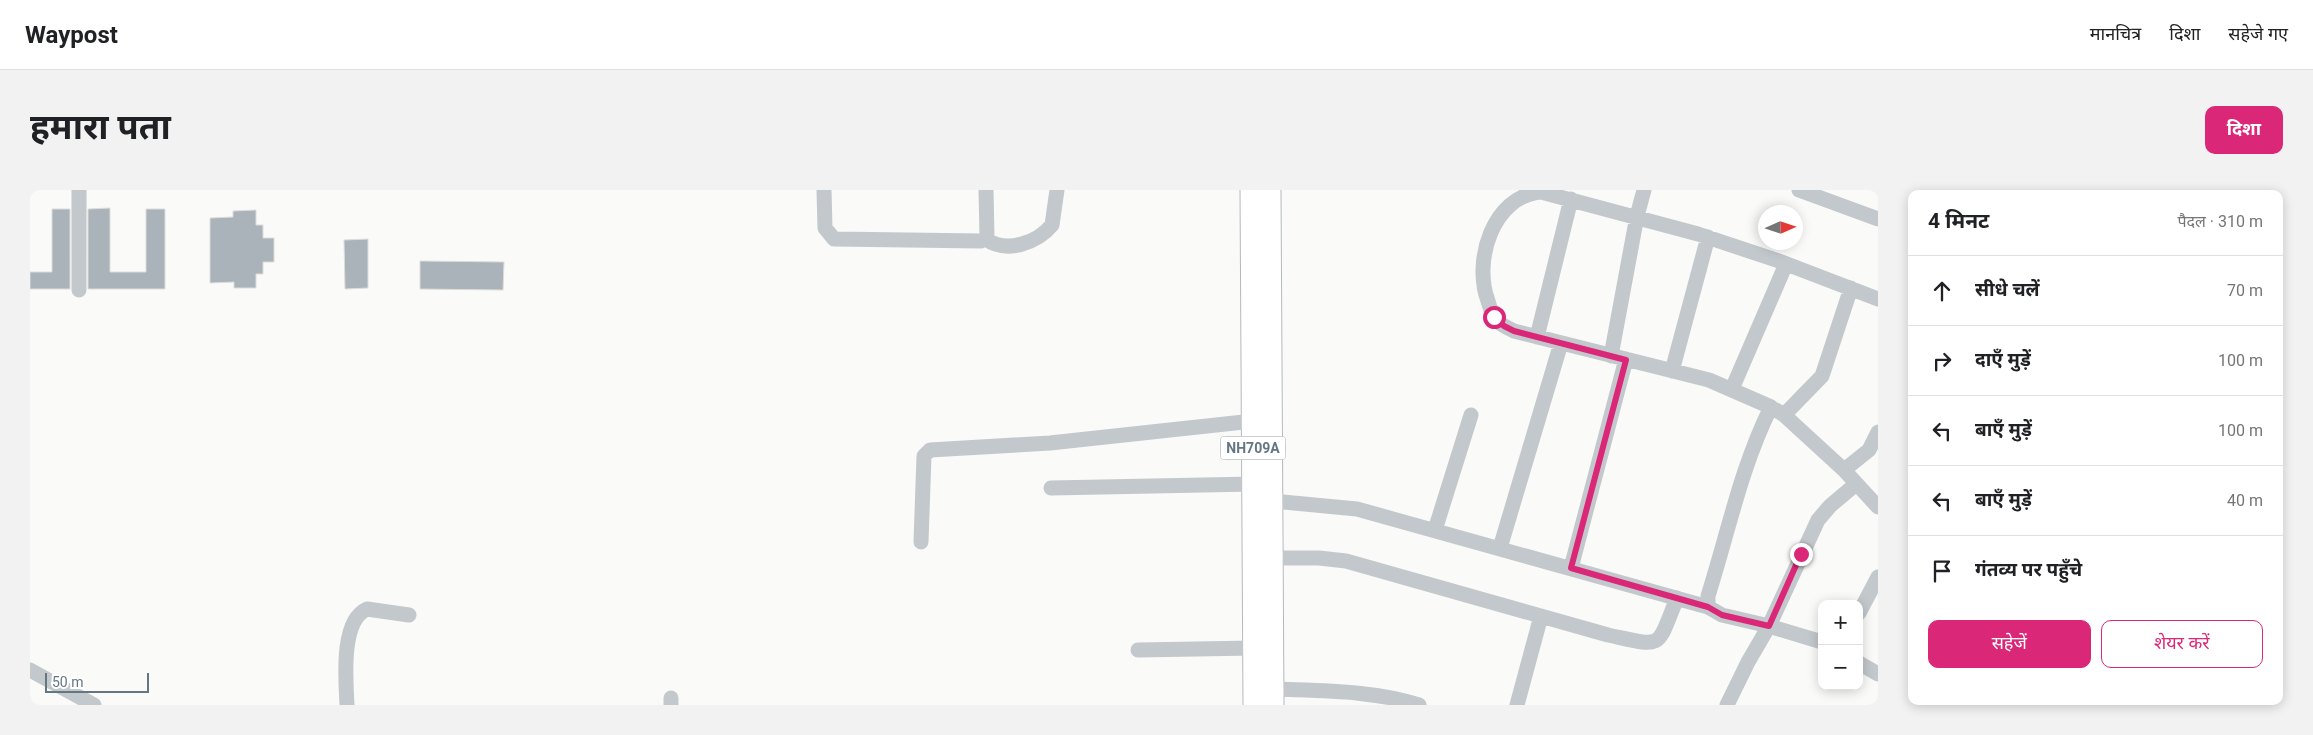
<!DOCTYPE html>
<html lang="hi">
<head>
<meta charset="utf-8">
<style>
	body { margin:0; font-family:Roboto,"Noto Sans Devanagari",sans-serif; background:#f2f2f2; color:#202124 }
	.controls { position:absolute; right:15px; bottom:15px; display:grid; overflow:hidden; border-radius:10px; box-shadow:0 2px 12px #0003 }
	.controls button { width:45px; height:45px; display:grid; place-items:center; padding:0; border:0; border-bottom:1px solid #e0e0e0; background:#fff; color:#202124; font:25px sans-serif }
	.compass { position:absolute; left:1728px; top:15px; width:45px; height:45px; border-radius:50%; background:#fff; box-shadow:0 2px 12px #0003; rotate:87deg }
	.scale { position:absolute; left:15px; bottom:12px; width:104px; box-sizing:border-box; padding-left:5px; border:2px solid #657683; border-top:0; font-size:14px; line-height:18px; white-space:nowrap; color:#657683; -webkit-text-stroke:4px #fff; paint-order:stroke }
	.stop { position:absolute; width:15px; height:15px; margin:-11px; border:4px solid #db2777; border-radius:50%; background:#fff }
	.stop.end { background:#db2777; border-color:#fff; box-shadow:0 1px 5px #0008 }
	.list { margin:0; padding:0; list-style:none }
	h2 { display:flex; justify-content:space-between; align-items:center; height:65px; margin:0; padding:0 20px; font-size:21px }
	h2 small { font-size:16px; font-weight:400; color:#757577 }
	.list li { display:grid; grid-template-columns:32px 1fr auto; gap:15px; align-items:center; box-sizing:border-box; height:70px; padding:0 20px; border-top:1px solid #e0e0e0 }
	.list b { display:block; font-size:19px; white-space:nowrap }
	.list em { font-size:16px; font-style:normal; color:#757577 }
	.actions { display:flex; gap:10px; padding:15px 20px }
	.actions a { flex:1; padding:11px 0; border:1px solid #db2777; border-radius:10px; text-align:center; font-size:18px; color:#db2777 }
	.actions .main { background:#db2777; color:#fff }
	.icon { flex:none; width:28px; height:28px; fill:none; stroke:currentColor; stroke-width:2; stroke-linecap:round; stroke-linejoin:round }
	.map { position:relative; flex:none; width:1848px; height:515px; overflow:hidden; border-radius:10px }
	header { display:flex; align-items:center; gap:30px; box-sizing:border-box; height:70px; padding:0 25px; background:#fff; border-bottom:1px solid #e0e0e0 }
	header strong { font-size:24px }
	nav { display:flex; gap:28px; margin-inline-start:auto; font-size:18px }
	.intro { display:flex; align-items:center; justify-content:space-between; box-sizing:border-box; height:120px; padding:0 30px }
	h1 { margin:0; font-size:35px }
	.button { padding:12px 22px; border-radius:10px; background:#db2777; color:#fff; font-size:18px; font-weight:700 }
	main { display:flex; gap:30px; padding:0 30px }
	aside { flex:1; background:#fff; border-radius:10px; box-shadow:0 2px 12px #0003 }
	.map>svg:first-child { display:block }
</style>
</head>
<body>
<header>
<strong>Waypost</strong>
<nav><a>मानचित्र</a><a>दिशा</a><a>सहेजे गए</a></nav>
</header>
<div class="intro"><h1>हमारा पता</h1><a class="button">दिशा</a></div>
<main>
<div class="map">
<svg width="1848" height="515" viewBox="0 0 1848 515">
	<rect width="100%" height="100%" fill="#fafaf8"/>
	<path fill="#aab3b9" stroke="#dcdcda" d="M80,18V82H116V19H135V99H58V19Z
		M22,19H40V99H0V82H22Z
		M226,20V35H233V48H244V72H233V84H226V98H204V92L180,93V28L203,27V21Z
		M338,49V98L315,99L314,50Z
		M390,71L474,72L473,100L390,99Z"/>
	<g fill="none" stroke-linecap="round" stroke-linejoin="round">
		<g stroke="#b4b9bd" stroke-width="23">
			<path id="highway" d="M1221,0L1224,515
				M1240,0L1243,515"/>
		</g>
		<path stroke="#c3c8cc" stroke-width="15" d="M49,0V100
			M794,0L795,38L804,49L951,51L957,47L956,0
			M1769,0L1848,29
			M956,49C976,64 1007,53 1022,35L1027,0
			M1507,147L1541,9
			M1581,166L1607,26L1614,0
			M1642,181L1678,47
			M1702,199L1756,74
			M1746,220L1754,225L1814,280L1848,317
			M1754,225L1792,186L1821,98
			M1814,280L1839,260L1848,242
			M1021,298L1224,294
			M1233,310L1327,319L1678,417
			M1405,340L1441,225
			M891,352L894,266L900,260L1020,253L1223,231
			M1470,358L1531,153
			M1242,368H1289L1316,371L1578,445C1634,457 1626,460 1647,408
			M1541,378L1596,169
			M1829,423L1848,387
			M1792,452L1739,436L1692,425L1678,417V406C1698,343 1711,277 1741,217L1679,190L1484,141C1479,138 1473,136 1468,132C1462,126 1460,118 1458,111C1443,72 1462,6 1511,2L1668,44L1749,71L1848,109
			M1108,460L1224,458
			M1829,473L1848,484
			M0,480L64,515
			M1243,499C1291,501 1342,500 1389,515
			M317,515C316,491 310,431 337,419L379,425
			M641,515V508
			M1487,515L1511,426
			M1697,515L1718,472L1739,436L1788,330L1800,316L1826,294"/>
		<use href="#highway" stroke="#fff" stroke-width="21"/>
	</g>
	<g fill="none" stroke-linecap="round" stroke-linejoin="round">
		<path stroke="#db2777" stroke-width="6" d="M1464,127L1474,136L1484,141L1596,170L1541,378L1678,417L1692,425L1739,436L1771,364"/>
	</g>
	<g text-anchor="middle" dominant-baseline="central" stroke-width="5" stroke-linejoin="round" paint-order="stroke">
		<rect fill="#fff" stroke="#939fa8" stroke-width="1" x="1190.5" y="246.5" width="65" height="23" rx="4"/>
		<g font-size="14" font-weight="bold" fill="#657683">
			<text x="1223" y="258">NH709A</text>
		</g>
	</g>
</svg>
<div class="controls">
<button>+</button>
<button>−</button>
</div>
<svg class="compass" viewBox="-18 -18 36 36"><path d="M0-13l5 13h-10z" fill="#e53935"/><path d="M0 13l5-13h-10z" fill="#757577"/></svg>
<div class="scale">50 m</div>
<div class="stop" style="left:1464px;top:127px"></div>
<div class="stop end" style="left:1771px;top:364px"></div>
</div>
<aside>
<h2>4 मिनट<small>पैदल · 310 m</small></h2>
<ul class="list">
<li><svg class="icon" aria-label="ahead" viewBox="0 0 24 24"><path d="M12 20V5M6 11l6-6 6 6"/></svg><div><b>सीधे चलें</b></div><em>70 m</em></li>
<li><svg class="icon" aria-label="right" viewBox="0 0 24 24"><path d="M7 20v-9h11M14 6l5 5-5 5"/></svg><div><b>दाएँ मुड़ें</b></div><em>100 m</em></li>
<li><svg class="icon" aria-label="left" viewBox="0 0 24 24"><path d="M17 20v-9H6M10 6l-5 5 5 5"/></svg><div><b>बाएँ मुड़ें</b></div><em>100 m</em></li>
<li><svg class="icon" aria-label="left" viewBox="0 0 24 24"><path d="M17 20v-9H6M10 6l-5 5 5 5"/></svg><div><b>बाएँ मुड़ें</b></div><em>40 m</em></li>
<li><svg class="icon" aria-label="arrive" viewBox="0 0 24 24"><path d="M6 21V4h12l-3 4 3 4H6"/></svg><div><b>गंतव्य पर पहुँचे</b></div></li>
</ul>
<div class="actions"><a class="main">सहेजें</a><a>शेयर करें</a></div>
</aside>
</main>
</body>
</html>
